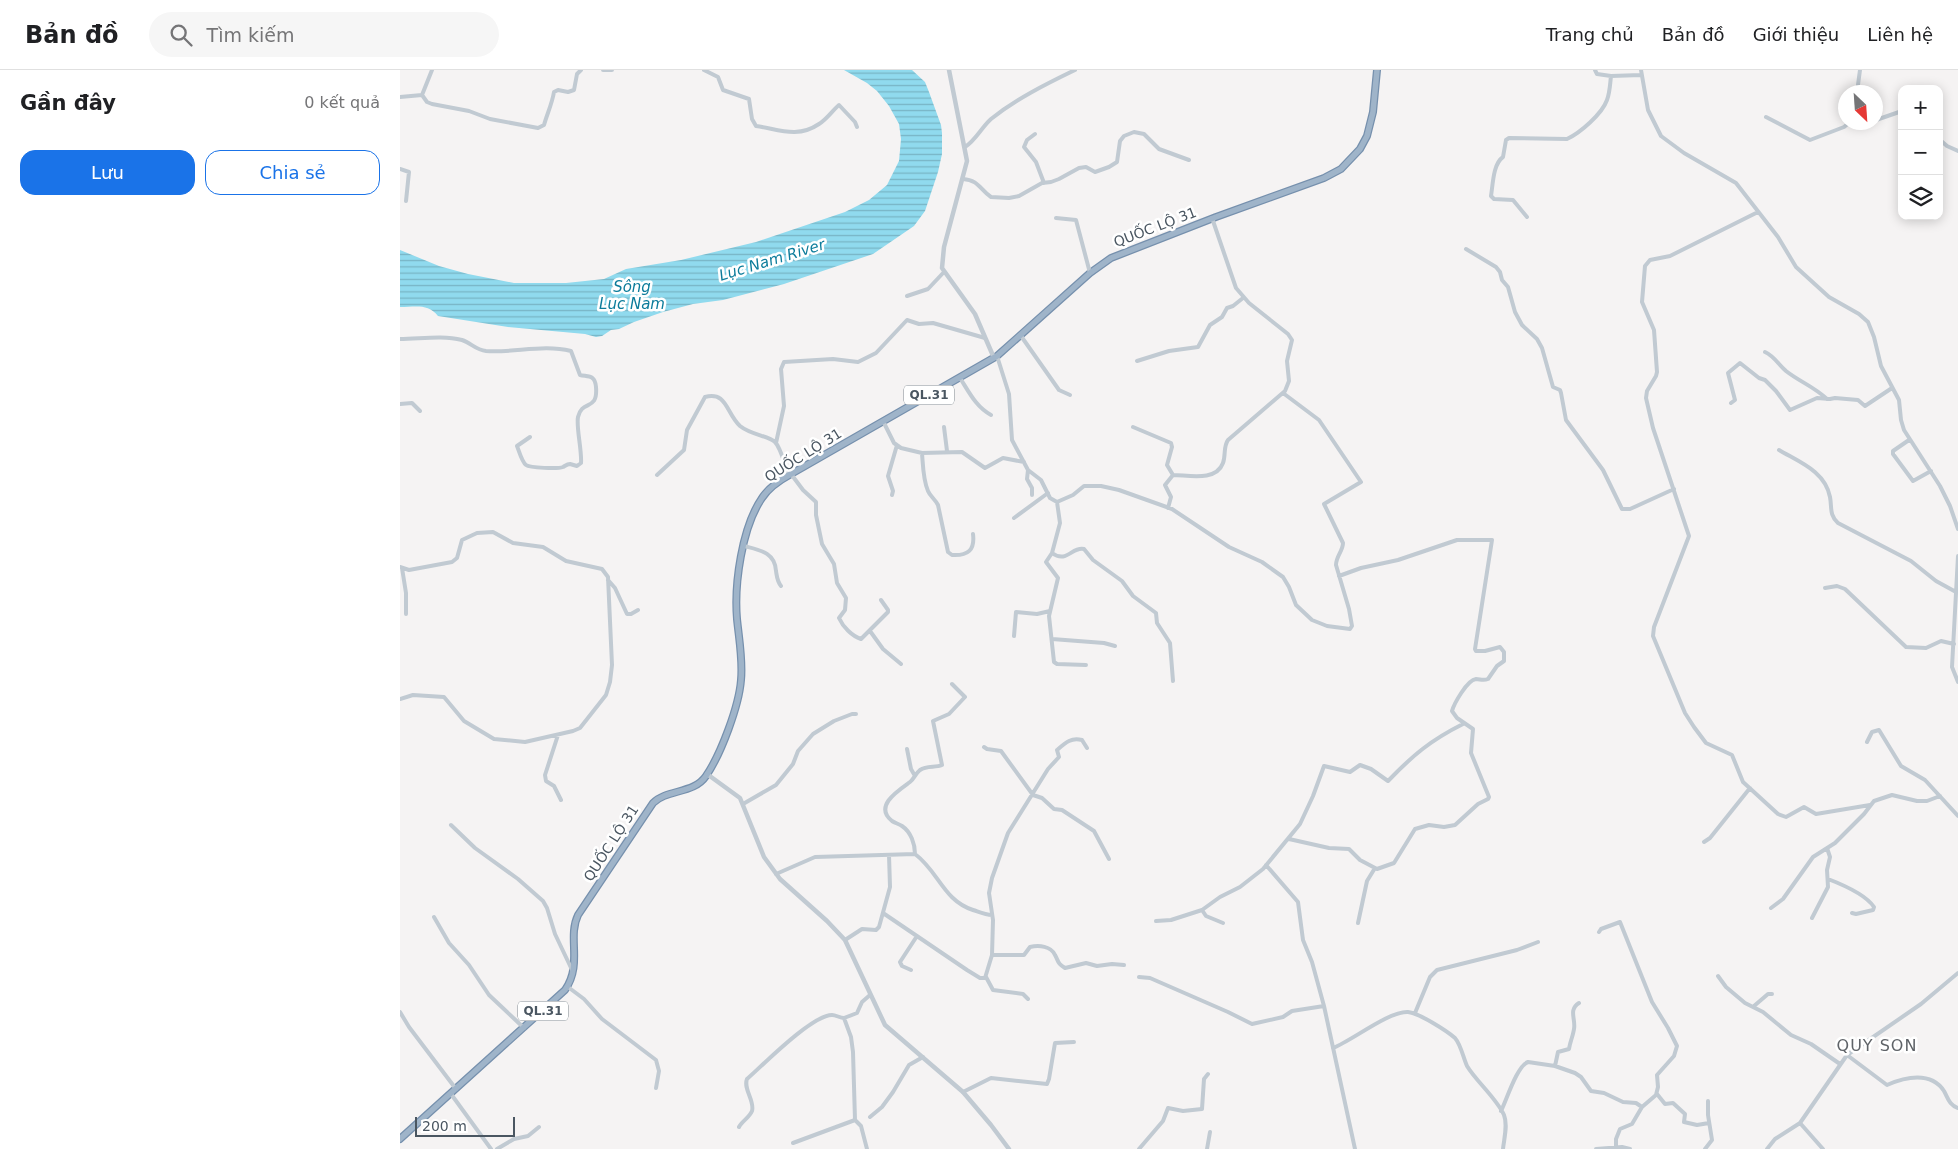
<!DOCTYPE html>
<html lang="vi">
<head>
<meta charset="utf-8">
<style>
	body { margin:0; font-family:"DejaVu Sans",sans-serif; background:#f6f6f6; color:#202124 }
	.controls { position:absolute; right:15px; top:15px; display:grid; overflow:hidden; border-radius:10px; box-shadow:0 2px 12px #0003 }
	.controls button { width:45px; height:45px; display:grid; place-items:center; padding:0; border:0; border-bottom:1px solid #e0e0e0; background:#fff; color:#202124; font:25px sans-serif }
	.compass { position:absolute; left:1438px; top:15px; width:45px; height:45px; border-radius:50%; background:#fff; box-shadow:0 2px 12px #0003; rotate:155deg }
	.scale { position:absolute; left:15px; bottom:12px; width:100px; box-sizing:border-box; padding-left:5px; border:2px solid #4a5661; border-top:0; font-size:14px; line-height:18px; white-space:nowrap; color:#4a5661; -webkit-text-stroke:4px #fff; paint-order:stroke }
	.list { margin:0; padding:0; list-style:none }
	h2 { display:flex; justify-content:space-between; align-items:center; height:65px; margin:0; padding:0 20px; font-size:21px }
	h2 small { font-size:16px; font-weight:400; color:#757577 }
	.actions { display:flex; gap:10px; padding:15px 20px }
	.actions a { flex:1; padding:11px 0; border:1px solid #1a73e8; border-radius:15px; text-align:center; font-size:18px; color:#1a73e8 }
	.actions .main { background:#1a73e8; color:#fff }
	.icon { flex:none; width:28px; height:28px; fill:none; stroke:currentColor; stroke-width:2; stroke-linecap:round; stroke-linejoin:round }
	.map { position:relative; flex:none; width:1558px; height:1079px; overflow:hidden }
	header { display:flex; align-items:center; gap:30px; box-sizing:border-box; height:70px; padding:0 25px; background:#fff; border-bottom:1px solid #e0e0e0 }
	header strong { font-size:24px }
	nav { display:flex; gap:28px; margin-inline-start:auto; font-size:18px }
	.search { width:350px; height:45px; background:#f6f6f6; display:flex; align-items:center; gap:12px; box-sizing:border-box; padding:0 18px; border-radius:28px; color:#757577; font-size:19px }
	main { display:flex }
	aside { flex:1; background:#fff }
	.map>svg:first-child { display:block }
</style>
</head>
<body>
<header>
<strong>Bản đồ</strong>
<div class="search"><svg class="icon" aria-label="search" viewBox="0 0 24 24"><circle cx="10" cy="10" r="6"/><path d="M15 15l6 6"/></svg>Tìm kiếm</div>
<nav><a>Trang chủ</a><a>Bản đồ</a><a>Giới thiệu</a><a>Liên hệ</a></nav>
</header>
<main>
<aside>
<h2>Gần đây<small>0 kết quả</small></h2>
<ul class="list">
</ul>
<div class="actions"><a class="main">Lưu</a><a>Chia sẻ</a></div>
</aside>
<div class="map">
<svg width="1558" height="1079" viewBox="0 0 1558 1079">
	<defs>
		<pattern id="water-rules" width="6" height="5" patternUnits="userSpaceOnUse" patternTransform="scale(1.25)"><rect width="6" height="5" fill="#90daee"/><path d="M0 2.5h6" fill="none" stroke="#78b4c4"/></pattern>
	</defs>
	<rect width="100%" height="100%" fill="#f5f3f3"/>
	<path fill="url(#water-rules)" d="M444,0H512L525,12L529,22L541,55L542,63V84L538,102L525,141L514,156L473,184L384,214L323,230L293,234L263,242L234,252L219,259L211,260L202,266L196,267L185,264L108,257L38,246C28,233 15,237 0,237V180L39,196L68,204L114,213H166L204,209L226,199L281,190L356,172L445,142L469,130L487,115L499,91L501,69L499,54L489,36L477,21L467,13Z"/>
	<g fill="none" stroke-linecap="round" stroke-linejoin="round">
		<g stroke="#7690ad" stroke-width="8">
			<path id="trunk" d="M0,1069L165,920C183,894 167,868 178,845L253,733C267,719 294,724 306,706C321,684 339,636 341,610C343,590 339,569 337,549C334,514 342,457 362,428C369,417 380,410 391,404L597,286L690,203L711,188L816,147L924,108L941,99L960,79L967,66L973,42L977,0"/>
		</g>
		<path stroke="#c1cad2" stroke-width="4" d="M203,0H212
			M304,0L318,7L323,20L349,29L352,49L356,56C378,59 397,69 419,54C427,49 432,41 439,35L455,52L457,57
			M1195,0L1197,4L1211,6
			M1241,0L1248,40L1261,66L1284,83L1336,113L1378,167L1396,197L1429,227L1459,244L1468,252L1474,267L1481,296L1499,330L1501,350L1504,360L1540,416L1550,436L1558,459
			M1457,22L1460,0
			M22,25L27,32L32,34L69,41L90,49L138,58L144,55C147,44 152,34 154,22L158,20L168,22L174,20L177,4L181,0
			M0,27L22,25L32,0
			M1366,47L1410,70L1444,57L1450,52
			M1476,50L1502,41
			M635,64L627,70L624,77L636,92L644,113
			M1539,69L1547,76L1558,81
			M565,77C576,70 581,58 591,49C616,29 646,14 675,0
			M0,99L9,102L6,131
			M563,109C579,110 580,120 591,127L609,128L619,126L642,113L651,112L659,109L679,98L686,97L695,102L709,97L717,92L720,71L724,66L734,62L744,64L759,79L789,90
			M1358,142L1270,186L1250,190L1245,196L1242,232L1254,260L1257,302L1256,306L1247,321L1246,328L1253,358L1289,466L1254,557L1253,566L1285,643L1294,657L1306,673L1332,685L1343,712L1378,744L1386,747L1404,737L1416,744L1470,735
			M1127,147L1113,130L1094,129L1091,126C1093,114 1093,94 1103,87L1106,70L1109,68L1167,69C1180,63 1202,44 1207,30C1210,22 1210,14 1211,6L1241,5
			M656,148L676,150L690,203
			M1066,179L1096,197L1100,202L1102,210L1108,217L1115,242L1122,255L1137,269L1142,278L1153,317L1160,320L1161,323L1166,350L1203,400L1222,439H1230L1274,419
			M507,226L528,219L544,202
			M621,266L659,320L670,325
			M0,269C20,269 42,265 62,270C71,273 76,280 86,281C115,283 143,274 171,281L180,305C189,307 195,305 196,317C198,342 182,329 178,347C176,357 182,380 181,393L177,396L170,394C167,394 165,396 163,397C158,399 130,398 126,395C122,392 119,381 117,376L130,367
			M1365,282C1374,286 1378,294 1386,301C1400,312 1413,316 1427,329
			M597,286L609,324L612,370L628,400L641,410L650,428L657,432
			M737,291L769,281L798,277L810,255L822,247L827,238L833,236L843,228
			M560,308C569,322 576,337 591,345
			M1331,333L1335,330L1328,303L1340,293L1359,308L1365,310L1376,321L1390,340L1417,328L1430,329L1435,328L1458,330L1465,336L1492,318
			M0,334L12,333L20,341
			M483,351L494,373L501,378L522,383L562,382L585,398L603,388L624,392
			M544,357L547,381
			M733,357L771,373L772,377L767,395L773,405
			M1509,370L1493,381V384L1513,411L1531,401
			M376,373L384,336L381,299L384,292L433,289L458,292L476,283L507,250L519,254L533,253L585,268
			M1379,380C1399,392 1425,401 1430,427C1432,437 1429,445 1438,453L1511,491L1536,511L1556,522
			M522,383C523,395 523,410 528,421C530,426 535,429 538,435L548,482L552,485C568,486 575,480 573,464
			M628,400L627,409L632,418V425
			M391,404L403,420L416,432V445L422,474L434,494L437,513L446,528L445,540L439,548C443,557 452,566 461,569L488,542V540L481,530
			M257,405L284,380L287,360L305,327C327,321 326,343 340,356C351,365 369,366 375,372C381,378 385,396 389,405
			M492,425L493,421L488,406L497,375
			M657,432L673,425L684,416H701L719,420L772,439L829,477L862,492L883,507L889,517L896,535L912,550L927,556L950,559L952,556L949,539L936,495C936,486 943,481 943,473L924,434L961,412L919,350L883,323
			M657,432L660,453L652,483C667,494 672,476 684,479L693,490L722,511L733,526L756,543L757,553L770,573L773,611
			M768,438L771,427L765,415L773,405C788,405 816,412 823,393C826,385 823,377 828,370L885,321L889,311L887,291L892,270L888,264L849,233L836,218L812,148
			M614,448L648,423
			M344,476C359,480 375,482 376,501C377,507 377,511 381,516
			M652,483L646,492L658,508L649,546L654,592L657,594L686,595
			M1558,486L1552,597L1558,612
			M0,497L9,500L52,492L57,488L62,470L77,463L93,462L113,473L143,477L166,491L202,499L208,507L212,595L210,612L206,625L180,658L173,661L125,672L94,669L64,651L44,627L13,625L0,629
			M2,498L6,523V544
			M208,510L215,518L227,544H231L238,540
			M1425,518L1437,516L1445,519L1506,577L1526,578L1541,571L1554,574
			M470,561L483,579L501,594
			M614,566L616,542L637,544L650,541
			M652,569L704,573L715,576
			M158,665L145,705L146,711L154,716L161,730
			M1467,672L1472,662L1479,660L1501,696L1525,710L1558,746
			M584,677L587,679L601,681L633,725L642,728L654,739L662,740L694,761L709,789
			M507,679L511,699L515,706
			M343,734L376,715L393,694L398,681L413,664L434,651L452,644H456
			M51,755L75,778L118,809L143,831L147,838L155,864L173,902
			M889,769L929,778L949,779L960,790L977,799L994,793L1015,759L1029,755L1044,757L1055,755L1078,734L1088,729L1089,727L1071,683L1073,659L1057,648L1052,641C1054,634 1067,610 1076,609C1080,609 1083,611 1088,609L1097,596L1104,591V582L1100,577L1085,581H1076L1075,579L1092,470H1057L998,490L961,498L939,506
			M1304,772L1310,768L1350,718
			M515,784C515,774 511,762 502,756C499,754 495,753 492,751C473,736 499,720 510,712C514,709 515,704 520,700C527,695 535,698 542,695L533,651L549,644L565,627L552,614
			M866,795L898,832L903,870L912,892L924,936L955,1079
			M376,804L415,787L515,784C539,802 543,830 573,840C579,842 585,845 592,845
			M1428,809C1441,814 1466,825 1474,837L1473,840L1456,844L1452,843
			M1371,838L1383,829L1413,787L1435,773L1464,744L1474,731L1492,725L1517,731H1527L1540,726
			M802,840L806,846L823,853
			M483,843L567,900L580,908H585L592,885L593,850L589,823L592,808L608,763L648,699L659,687L657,680C665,673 671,667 682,670L687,678
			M34,847L49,873L69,895L89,925L124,958
			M1412,848L1428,817L1427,800L1430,787L1427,778
			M756,851L771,850L802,840L820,827L840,817L863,799L900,754L913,726L924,696L950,702L960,695L971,699L988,711C1013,685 1031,670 1063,654
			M958,853L967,811L975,798
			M1199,862L1201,859L1220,852L1252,932L1268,958L1277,976L1274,986L1257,1005L1258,1017L1256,1025L1242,1037L1232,1054L1220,1059L1216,1069V1077
			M445,870L462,859L476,860L479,857L490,817L489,785
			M592,885H624L630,877C639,875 651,876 655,885C659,892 657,893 665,898L686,893L697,896L712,894L724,895
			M511,900L502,896L500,892L517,866
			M1318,906L1326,917L1345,933L1363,942L1391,965L1411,974L1440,994
			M586,907L593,920L623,924L628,929
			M739,907L750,908L828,942L852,954L883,947L892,941L924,936
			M168,917L184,929L202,949L256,990L259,1001L256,1018
			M1354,936L1368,924H1372
			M0,942L9,957L56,1019
			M1015,943L1030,907L1037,900L1117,880L1138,872
			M933,978C953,970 989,941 1008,942C1019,943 1047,961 1055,968C1061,975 1063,987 1067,996C1076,1011 1097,1029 1104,1045C1108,1055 1104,1069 1103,1079
			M1447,985L1487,1015C1505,1007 1531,1001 1544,1021C1548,1028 1549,1035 1558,1038
			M1155,996L1158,982L1169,979C1170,972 1173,966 1174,959C1176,949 1168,940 1179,933
			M563,1022L591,1008L647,1014L649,1009L655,973L674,972
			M51,1024L91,1079
			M1257,1024L1265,1034L1273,1033L1285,1044L1284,1052L1297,1055L1309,1053
			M1101,1041C1107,1029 1117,996 1128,992L1155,996L1175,1003L1181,1007L1191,1021L1204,1023L1223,1032L1236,1033L1242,1037
			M470,1047L482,1037L493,1022L509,995L523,987
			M455,1050L461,1056L467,1079
			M1400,1053L1423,1079
			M339,1057C342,1051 349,1048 352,1041C355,1031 343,1019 347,1009C363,995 412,945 432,945C436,945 440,948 444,948L457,943L462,932L470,925
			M393,1073L455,1050L453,982L451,967L444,948
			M97,1079L114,1069L128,1066L139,1057
			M739,1079L763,1051L768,1038L783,1041L802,1039L804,1009L808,1004
			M807,1079L810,1062
			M1196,1079L1222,1077L1230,1079
			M1305,1079L1312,1070L1308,1045V1031
			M1367,1079L1375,1069L1400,1053L1447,985L1521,934L1558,903"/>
		<path stroke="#c1cad2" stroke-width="4.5" d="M549,0L567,91L544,177L542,198L575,244L594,288
			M307,704L340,728L364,787L380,809L427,851L445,870L485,955L563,1022L591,1055L609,1079"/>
		<use href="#trunk" stroke="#9fb4c9" stroke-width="5.5"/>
	</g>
	<g text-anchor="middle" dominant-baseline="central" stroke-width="5" stroke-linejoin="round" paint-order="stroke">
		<g fill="#fff" stroke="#808990" stroke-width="1">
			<rect x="504" y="315.5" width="50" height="19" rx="4"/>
			<rect x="118" y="931.5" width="50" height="19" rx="4"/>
		</g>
		<g font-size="12" font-weight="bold" fill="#4a5661">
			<text x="529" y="325">QL.31</text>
			<text x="143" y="941">QL.31</text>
		</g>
		<g font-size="14" fill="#4a5661" stroke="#fff">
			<text transform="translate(755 157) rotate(-21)">QUỐC LỘ 31</text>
			<text transform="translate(403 385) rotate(-32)">QUỐC LỘ 31</text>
			<text transform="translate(211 773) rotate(-57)">QUỐC LỘ 31</text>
		</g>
		<g font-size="15" font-style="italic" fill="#0c7c9b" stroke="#fff">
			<text transform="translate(372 190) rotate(-17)">Lục Nam River</text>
			<text x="232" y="217">Sông<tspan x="232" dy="17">Lục Nam</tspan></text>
		</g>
		<g font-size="16" letter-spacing="1" fill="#5f6368" stroke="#fff">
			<text x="1477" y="975">QUY SON</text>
		</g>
	</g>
</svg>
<div class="controls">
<button>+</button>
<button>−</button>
<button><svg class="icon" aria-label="layers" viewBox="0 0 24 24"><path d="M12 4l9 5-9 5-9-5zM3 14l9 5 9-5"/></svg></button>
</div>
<svg class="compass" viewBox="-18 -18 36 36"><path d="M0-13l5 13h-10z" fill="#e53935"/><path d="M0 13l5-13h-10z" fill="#757577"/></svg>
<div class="scale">200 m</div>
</div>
</main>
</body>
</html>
